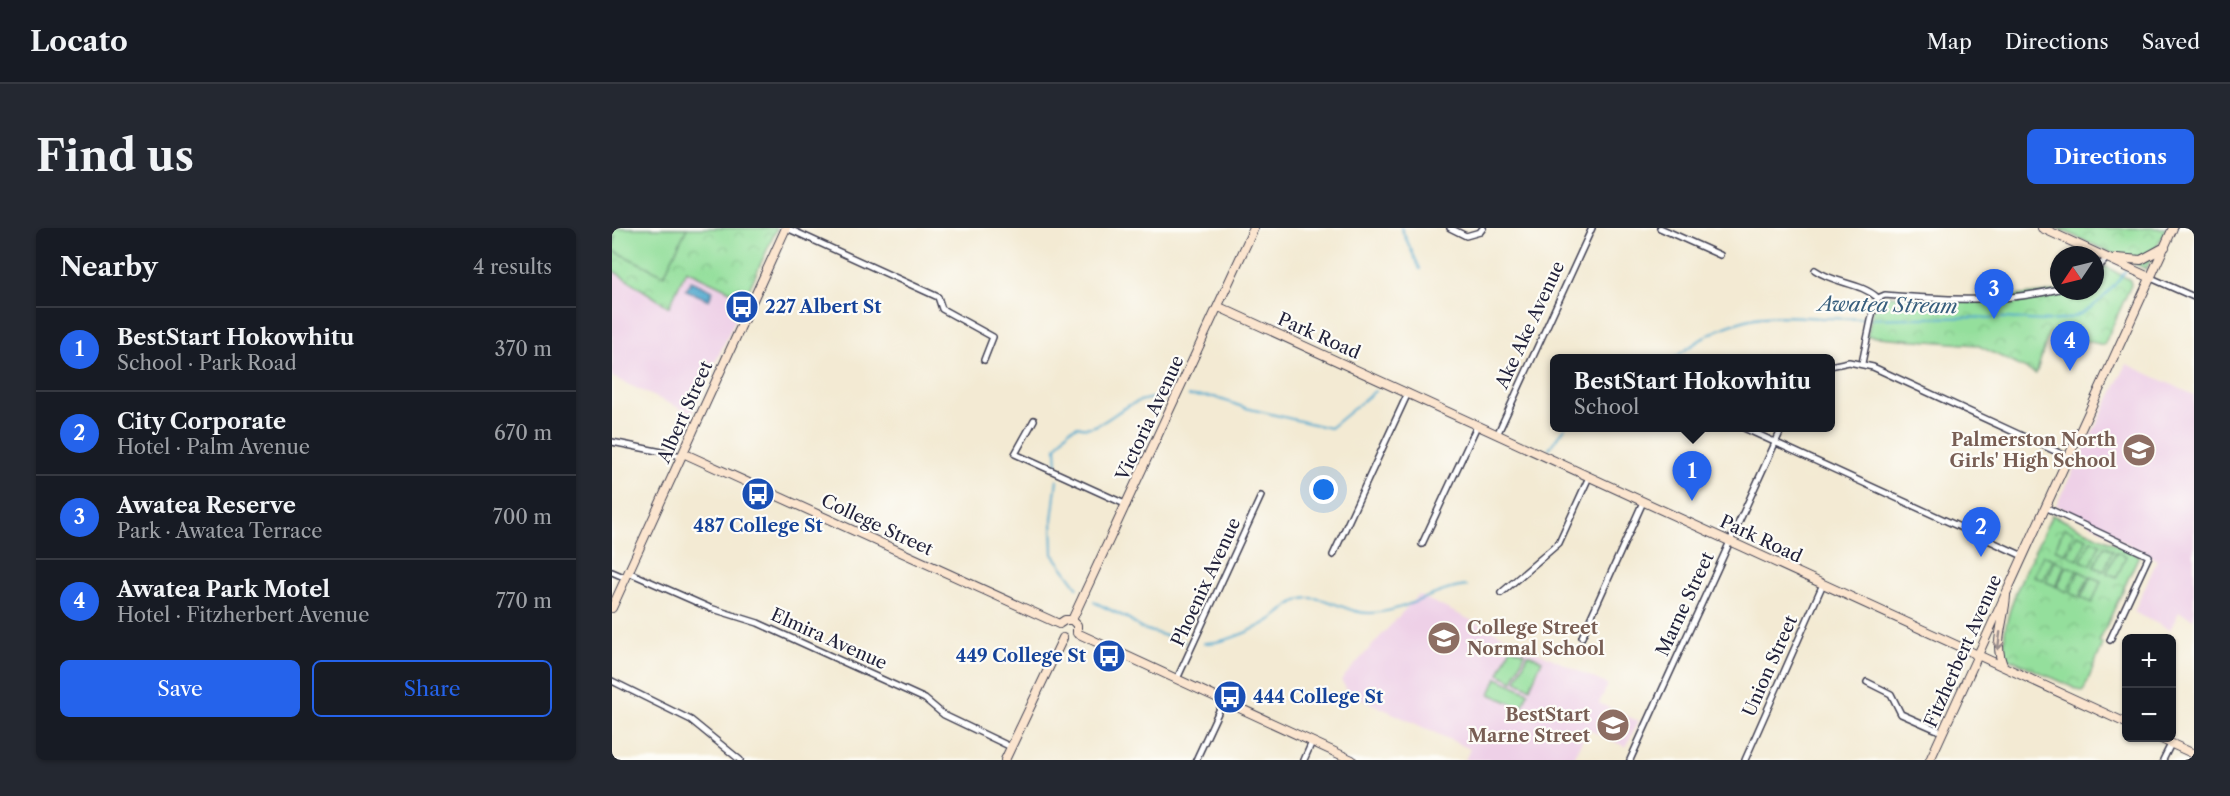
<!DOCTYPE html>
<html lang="en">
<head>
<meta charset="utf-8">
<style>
	body { margin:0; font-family:"Libre Caslon Text",serif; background:#242831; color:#f1f3f6 }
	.controls { position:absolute; right:18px; bottom:18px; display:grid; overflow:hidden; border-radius:9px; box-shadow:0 2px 4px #0004 }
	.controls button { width:54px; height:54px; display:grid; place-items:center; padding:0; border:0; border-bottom:2px solid #363941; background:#171b24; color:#f1f3f6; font:30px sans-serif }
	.compass { position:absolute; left:1438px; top:18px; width:54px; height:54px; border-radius:50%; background:#171b24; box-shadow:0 2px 4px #0004; rotate:235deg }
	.you { position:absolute; left:712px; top:262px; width:21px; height:21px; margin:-15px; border:4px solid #fff; border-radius:50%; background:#1a73e8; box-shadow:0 0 0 9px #1a73e833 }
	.badge { display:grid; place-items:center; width:39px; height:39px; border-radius:50%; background:#2563eb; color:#fff; font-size:20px; font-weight:700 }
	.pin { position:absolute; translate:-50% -50px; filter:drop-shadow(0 2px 3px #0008) }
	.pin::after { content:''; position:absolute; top:32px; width:21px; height:18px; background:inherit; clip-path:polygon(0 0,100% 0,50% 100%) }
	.popup { position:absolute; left:938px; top:126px; width:285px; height:78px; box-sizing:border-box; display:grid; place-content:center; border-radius:9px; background:#171b24; filter:drop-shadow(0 2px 4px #0005); font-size:20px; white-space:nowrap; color:#9ea1a6 }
	.popup b { font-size:22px; color:#f1f3f6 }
	.popup::after { content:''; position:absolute; left:50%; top:100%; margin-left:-12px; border:12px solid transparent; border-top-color:#171b24 }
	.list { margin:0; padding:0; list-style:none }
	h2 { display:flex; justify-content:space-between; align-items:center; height:78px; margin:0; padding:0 24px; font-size:26px }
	h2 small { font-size:20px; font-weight:400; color:#9ea1a6 }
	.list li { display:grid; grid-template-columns:39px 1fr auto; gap:18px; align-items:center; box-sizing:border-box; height:84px; padding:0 24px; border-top:2px solid #363941 }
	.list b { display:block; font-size:22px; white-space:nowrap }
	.list p { margin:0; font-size:20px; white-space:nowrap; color:#9ea1a6 }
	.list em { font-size:20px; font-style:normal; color:#9ea1a6 }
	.actions { display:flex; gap:12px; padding:18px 24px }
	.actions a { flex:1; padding:14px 0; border:2px solid #2563eb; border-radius:9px; text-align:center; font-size:21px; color:#2563eb }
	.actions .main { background:#2563eb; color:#fff }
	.map { position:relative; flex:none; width:1582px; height:532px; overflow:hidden; border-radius:9px }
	header { display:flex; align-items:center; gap:36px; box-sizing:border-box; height:84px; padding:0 30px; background:#171b24; border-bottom:2px solid #363941 }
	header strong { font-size:28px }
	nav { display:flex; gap:33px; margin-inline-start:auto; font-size:21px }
	.intro { display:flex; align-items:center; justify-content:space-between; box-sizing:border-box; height:144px; padding:0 36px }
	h1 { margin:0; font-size:42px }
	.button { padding:15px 27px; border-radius:9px; background:#2563eb; color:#fff; font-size:21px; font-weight:700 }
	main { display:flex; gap:36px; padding:0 36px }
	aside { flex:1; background:#171b24; border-radius:9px; box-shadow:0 2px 4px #0004 }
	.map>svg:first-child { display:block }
</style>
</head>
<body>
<header>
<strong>Locato</strong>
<nav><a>Map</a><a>Directions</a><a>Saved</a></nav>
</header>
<div class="intro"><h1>Find us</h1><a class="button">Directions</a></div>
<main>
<aside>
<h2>Nearby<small>4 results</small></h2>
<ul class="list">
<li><span class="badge">1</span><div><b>BestStart Hokowhitu</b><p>School · Park Road</p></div><em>370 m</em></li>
<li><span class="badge">2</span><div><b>City Corporate</b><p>Hotel · Palm Avenue</p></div><em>670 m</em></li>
<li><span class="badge">3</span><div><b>Awatea Reserve</b><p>Park · Awatea Terrace</p></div><em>700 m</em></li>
<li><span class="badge">4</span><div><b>Awatea Park Motel</b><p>Hotel · Fitzherbert Avenue</p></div><em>770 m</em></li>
</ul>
<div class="actions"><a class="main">Save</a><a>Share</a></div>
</aside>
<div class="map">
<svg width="1582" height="532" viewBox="0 0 1582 532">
	<defs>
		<pattern id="park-crowns" width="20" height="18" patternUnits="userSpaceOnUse" patternTransform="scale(1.5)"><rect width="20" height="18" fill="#94df9c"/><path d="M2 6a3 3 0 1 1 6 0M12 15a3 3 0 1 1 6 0" fill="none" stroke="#7fbf87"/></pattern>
		<pattern id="water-waves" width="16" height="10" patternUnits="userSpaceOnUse" patternTransform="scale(1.5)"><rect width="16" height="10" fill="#51a8ce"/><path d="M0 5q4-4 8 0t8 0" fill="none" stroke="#4388a8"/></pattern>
	</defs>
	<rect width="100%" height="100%" fill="#fdfcf7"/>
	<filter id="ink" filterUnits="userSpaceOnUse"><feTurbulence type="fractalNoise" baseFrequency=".0167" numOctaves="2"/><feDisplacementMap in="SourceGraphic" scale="12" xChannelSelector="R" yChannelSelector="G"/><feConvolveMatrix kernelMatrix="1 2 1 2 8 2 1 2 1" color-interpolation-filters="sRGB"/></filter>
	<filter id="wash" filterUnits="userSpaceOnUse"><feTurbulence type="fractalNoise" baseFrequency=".008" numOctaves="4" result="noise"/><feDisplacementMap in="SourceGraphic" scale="24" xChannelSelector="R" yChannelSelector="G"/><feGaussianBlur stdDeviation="1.35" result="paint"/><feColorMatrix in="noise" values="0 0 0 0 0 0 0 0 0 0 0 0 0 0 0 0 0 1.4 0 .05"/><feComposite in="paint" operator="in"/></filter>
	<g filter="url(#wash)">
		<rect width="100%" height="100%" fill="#f3ead3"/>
		<path fill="#eed0e7" d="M0,42L57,79L74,42L133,70L80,186L0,149Z
			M1515,136L1582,167V391L1567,384L1558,402L1522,384L1545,332L1444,277Z
			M806,367L996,457L987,475L1026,493L1014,519L975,501L961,532H853L858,521L737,465L729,452Z"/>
		<path fill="url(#park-crowns)" stroke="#5b806c" stroke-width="1.5" d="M0,0H165L133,70L74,42L57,79L0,42Z
			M1445,0H1554L1534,41Z
			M1491,37L1518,52L1519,57L1492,117L1437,105L1424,146L1365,117L1255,108L1262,78L1273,67L1355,73L1447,63H1483V43Z
			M1440,287L1527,327L1487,414L1491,416L1471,464L1396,430C1379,398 1426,318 1440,287Z"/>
		<path fill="#94df9c" stroke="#5b806c" stroke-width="1.5" d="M0,0H75L52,47L0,22L4,9L0,10Z
			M1452,300L1462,304L1453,326L1443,321Z
			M1465,306L1475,310L1466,332L1456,327Z
			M1479,312L1488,316L1479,337L1469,333Z
			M1492,318L1501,322L1492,343L1482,339Z
			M1504,324L1514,328L1505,349L1495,345Z
			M1431,327L1441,331L1431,352L1422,348Z
			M1443,332L1453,337L1444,358L1434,354Z
			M1455,338L1465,342L1455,364L1445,359Z
			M1467,343L1477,348L1467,369L1458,365Z
			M1479,349L1489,353L1480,375L1469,370Z
			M899,419L913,425L901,453L887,446Z
			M916,426L930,432L918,460L904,453Z
			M885,450L916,464L910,480L878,466Z"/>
		<path fill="url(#water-waves)" stroke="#3a6584" stroke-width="1.5" d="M79,53L101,63L97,72L74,62Z"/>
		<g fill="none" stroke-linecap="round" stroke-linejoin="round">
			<path stroke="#51a8ce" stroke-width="2" d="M789,0L808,41
				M1062,130C1090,110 1103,100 1138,91C1159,86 1192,89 1215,90C1274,92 1333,88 1392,90C1417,91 1440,97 1464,88C1484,80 1502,59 1514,42
				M577,168L602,169L634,180L718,200L763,163
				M937,220L953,200
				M445,239L444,219L457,202L466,198C484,205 500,186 516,178C527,172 540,170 553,168
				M445,251L440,292L441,326L466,360
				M482,374L517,391L528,400L573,414
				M592,415C612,416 653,398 668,385C677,378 684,371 696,370C718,369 737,386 758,385C793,384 822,361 855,358"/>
		</g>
	</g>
	<g filter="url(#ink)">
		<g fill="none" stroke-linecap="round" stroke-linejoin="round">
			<g stroke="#414052" stroke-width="8">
				<path id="street" d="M175,0L326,69L330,81L381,109L372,132
					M838,0L854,8L868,4L871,0
					M1048,0L1108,27
					M1203,42C1223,56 1248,54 1266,70
					M1483,43L1495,30
					M1539,50L1582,69
					M1250,135L1262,78L1266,70L1273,67C1331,72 1390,75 1447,61
					M1218,138L1237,134L1261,139L1456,229
					M422,192L403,226L515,277
					M1132,200L1411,328
					M885,207L980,0
					M0,214L70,228
					M1433,279L1537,328L1498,412
					M810,316L865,198
					M721,327L796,165
					M0,344L14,350
					M16,344L98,380L146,395L313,471L332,487L399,519
					M889,365L947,315L977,249
					M970,409L1031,274
					M565,451L649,268
					M0,453L79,492L128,532
					M1255,454L1279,466L1289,486L1330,504
					M584,532L611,474
					M692,532L700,514
					M1018,532L1170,200
					M1133,532L1211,356
					M1551,532L1559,516"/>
			</g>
			<g stroke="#414052" stroke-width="10">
				<path id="secondary" d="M1430,0L1539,50
					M1505,30L1529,32L1553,19
					M607,79L1514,495
					M71,225L447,396
					M0,380L174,0
					M460,392L642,0
					M447,396L453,392H460L465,397V405
					M465,405L740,532
					M1392,439C1380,416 1393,392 1394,367
					M1545,509L1582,526
					M393,532L451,410
					M1318,532L1561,0"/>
			</g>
			<use href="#street" stroke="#fff" stroke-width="5"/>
			<use href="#secondary" stroke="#fbe5cf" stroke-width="8"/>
		</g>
		<defs><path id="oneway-shaft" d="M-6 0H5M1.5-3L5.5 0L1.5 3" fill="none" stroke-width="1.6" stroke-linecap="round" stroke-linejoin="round" transform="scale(1.5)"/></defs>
		<use stroke="#998d8c" href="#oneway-shaft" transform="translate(1387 413) rotate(98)"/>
	</g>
	<defs>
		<g id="bus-disc" transform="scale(1.725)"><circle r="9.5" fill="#1a4fb4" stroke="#fdfcf7"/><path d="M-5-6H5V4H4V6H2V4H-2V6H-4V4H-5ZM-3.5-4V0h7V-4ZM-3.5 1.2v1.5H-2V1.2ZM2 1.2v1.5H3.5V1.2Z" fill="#fff"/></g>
		<g id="school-disc" transform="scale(1.725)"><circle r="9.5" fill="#8d6e63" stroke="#fdfcf7"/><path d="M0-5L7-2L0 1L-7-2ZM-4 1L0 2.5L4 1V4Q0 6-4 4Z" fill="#fff"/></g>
	</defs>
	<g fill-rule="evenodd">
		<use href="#bus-disc" x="130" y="79"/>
		<use href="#school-disc" x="1527" y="222"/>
		<use href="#bus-disc" x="146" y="266"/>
		<use href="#school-disc" x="832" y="410"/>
		<use href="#bus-disc" x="497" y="428"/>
		<use href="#bus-disc" x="618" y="469"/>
		<use href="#school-disc" x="1001" y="497"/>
	</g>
	<g text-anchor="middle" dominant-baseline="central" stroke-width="4.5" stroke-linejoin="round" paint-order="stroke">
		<g font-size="18" font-weight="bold" fill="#164399" stroke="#fdfcf7" text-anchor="start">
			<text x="153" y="79">227 Albert St</text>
			<text x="146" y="298" text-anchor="middle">487 College St</text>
			<text x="474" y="428" text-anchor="end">449 College St</text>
			<text x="641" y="469">444 College St</text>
		</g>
		<g font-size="18" fill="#22223b" stroke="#fdfcf7">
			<text transform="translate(918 97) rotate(-65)">Ake Ake Avenue</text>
			<text transform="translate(707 108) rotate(24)">Park Road</text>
			<text transform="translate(73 184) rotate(-66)">Albert Street</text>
			<text transform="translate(538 190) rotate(-65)">Victoria Avenue</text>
			<text transform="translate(265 297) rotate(25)">College Street</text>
			<text transform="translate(1149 311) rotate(25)">Park Road</text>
			<text transform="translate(594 354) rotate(-65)">Phoenix Avenue</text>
			<text transform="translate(1073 376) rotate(-65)">Marne Street</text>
			<text transform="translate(217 411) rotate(24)">Elmira Avenue</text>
			<text transform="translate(1351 423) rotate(-66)">Fitzherbert Avenue</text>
			<text transform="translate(1158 438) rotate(-66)">Union Street</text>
		</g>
		<g font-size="18" font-weight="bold" fill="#785e54" stroke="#fdfcf7" text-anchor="end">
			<text x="1504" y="212">Palmerston North<tspan x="1504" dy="21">Girls' High School</tspan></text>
			<text x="855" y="400" text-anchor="start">College Street<tspan x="855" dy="21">Normal School</tspan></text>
			<text x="978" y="487">BestStart<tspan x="978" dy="21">Marne Street</tspan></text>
		</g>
		<g font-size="20" font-style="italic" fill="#375e7d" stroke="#fdfcf7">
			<text transform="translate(1276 77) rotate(1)">Awatea Stream</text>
		</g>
	</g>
</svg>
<div class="controls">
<button>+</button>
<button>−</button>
</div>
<svg class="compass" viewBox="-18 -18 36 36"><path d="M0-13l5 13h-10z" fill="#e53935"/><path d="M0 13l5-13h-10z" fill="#9ea1a6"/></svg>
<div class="you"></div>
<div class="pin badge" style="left:1080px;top:273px">1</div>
<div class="popup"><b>BestStart Hokowhitu</b>School</div>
<div class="pin badge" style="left:1369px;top:329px">2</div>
<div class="pin badge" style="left:1382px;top:91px">3</div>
<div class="pin badge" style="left:1458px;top:143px">4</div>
</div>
</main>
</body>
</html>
